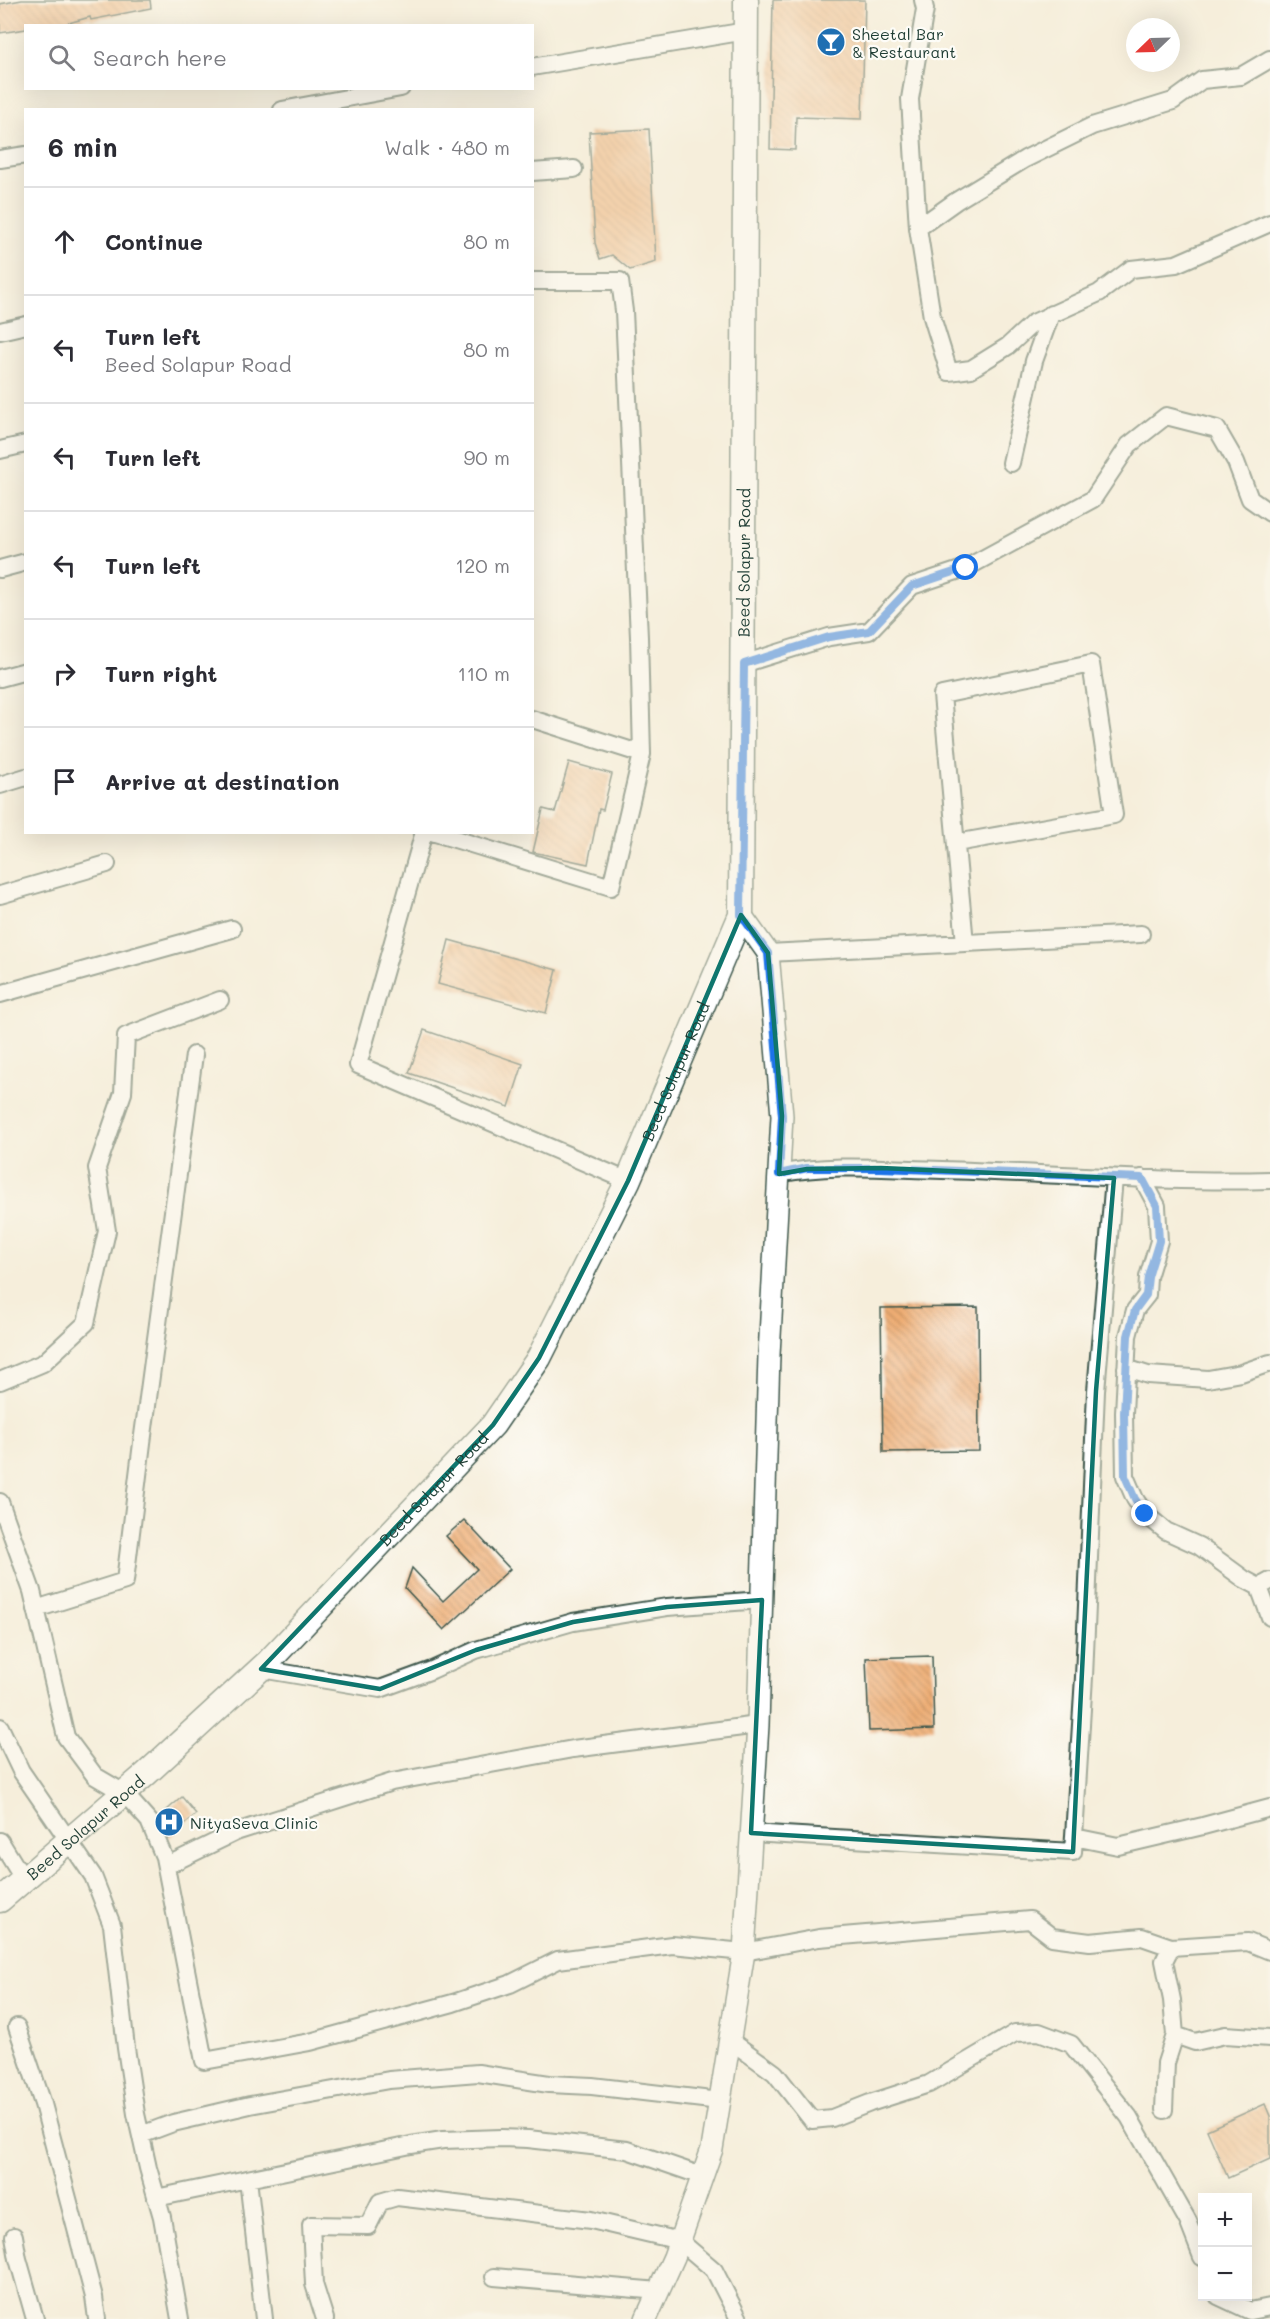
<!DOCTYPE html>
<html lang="en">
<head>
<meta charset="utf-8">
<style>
	body { margin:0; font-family:Mali,sans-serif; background:#f7f7f7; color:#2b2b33 }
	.controls { position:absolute; right:18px; bottom:18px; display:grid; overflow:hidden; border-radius:0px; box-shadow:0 6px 24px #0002 }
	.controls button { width:54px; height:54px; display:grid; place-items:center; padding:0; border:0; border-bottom:2px solid #e1e1e2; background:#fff; color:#2b2b33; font:30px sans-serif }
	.compass { position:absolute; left:1126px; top:18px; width:54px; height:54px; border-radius:50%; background:#fff; box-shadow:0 6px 24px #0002; rotate:247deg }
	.stop { position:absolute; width:18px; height:18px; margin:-14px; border:4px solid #1a73e8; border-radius:50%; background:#fff }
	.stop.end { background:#1a73e8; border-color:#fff; box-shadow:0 2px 6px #0008 }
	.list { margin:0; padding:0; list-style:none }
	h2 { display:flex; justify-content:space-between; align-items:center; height:78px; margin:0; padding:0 24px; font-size:26px }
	h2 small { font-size:20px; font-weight:400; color:#7c7c81 }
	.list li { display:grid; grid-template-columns:39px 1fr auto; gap:18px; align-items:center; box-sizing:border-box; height:108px; padding:0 24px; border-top:2px solid #e1e1e2 }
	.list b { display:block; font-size:22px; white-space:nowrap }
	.list p { margin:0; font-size:20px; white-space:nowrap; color:#7c7c81 }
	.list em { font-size:20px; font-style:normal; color:#7c7c81 }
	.icon { flex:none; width:33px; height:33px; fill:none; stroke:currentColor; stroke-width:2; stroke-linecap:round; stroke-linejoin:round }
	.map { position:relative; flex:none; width:1270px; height:2319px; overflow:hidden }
	.search { position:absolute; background:#fff; box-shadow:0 6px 24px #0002; left:24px; top:24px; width:510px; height:66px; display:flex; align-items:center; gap:15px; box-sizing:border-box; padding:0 21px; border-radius:0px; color:#7c7c81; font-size:22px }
	.panel { position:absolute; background:#fff; box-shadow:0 6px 24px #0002; left:24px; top:108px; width:510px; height:726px; border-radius:0px }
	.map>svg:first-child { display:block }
</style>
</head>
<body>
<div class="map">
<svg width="1270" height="2319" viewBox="0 0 1270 2319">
	<defs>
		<pattern id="building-back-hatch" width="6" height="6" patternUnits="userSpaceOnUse" patternTransform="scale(1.5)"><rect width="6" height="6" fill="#efad73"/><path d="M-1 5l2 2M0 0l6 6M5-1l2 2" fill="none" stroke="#c18e5f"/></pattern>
	</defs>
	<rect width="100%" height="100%" fill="#fdfcf7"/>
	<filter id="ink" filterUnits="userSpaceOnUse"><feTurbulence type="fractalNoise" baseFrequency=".0167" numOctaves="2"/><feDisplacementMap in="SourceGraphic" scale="12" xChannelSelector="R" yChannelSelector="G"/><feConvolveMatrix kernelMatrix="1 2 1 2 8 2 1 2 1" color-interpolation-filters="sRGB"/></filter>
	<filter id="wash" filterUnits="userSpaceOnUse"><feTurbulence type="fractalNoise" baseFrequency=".008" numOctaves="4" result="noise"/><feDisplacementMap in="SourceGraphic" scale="24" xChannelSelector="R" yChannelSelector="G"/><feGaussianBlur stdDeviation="1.35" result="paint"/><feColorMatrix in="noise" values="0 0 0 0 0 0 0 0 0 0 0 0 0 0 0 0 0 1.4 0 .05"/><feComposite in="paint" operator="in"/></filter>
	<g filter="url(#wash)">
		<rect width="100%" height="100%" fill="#f6eedb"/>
		<g id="blocks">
			<path fill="url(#building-back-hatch)" d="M22,0H150L151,8L91,20L90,17L58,26H26V29L0,33V4Z
				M773,0H865L862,119L796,117L795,150L770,149Z
				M649,129L656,262L630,270L612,255L600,259L595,243L589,132Z
				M569,762L612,774L603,810L599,809L588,864L533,852L543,809L555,812Z
				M449,940L557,970L546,1013L438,984Z
				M424,1030L523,1064L509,1107L409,1073Z
				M978,1307L979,1451L883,1452L881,1308Z
				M464,1520L510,1569L444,1630L405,1588L412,1568L443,1601L477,1569L446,1536Z
				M932,1656L934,1729L869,1731L866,1658Z
				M182,1797L196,1814L168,1839L159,1817Z
				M1265,2104L1270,2116V2159L1228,2178L1207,2130Z"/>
		</g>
	</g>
	<g filter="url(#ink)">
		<use href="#blocks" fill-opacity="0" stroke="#3f584d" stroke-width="1.5"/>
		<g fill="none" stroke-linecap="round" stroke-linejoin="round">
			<g stroke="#3f584d" stroke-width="20">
				<path id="minor" d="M923,0L925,9L910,99L918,228L932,317L949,372L971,369L1008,346L1033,323L1099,293L1131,269L1176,264L1270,223
					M532,67L746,31
					M282,110L401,88
					M0,159L26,155
					M532,172L574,169
					M918,228L956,201L1025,159L1092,126L1173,101L1202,80L1241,76L1270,59
					M532,281H620L624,311L639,637L642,754
					M0,331L26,325
					M0,450L26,444
					M1011,463L1034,361L1051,314
					M0,569L26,562
					M743,664L829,637L869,631L912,586L966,568L1093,499L1129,445L1166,416L1217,429L1236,462L1250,499L1270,513
					M0,678L26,671
					M0,785L26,777
					M424,832L358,1065L628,1181
					M432,832L611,887L642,754L532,719
					M956,843L1114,815L1091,664L942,695L965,943
					M0,895L107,864
					M768,953L1141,934
					M0,994L232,929
					M779,1174C832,1163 888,1169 942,1170C1051,1173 1161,1183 1270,1180
					M1142,1178L1157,1206L1159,1241L1148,1277L1147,1295L1135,1310L1128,1336L1124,1413L1125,1476L1135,1499L1145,1514L1166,1531L1199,1546L1244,1579L1259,1587L1270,1581
					M1126,1368L1148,1375L1208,1379L1241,1373L1270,1363
					M0,1381L43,1363L86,1323L107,1231L97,1168L123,1093L126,1036L220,1000
					M0,1502L32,1591L66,1737L95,1776L124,1793L149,1821L164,1857L204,2061L310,2042L453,2003L510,1984L558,1960L672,1945L744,1952L819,1938L1030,1920L1052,1937L1090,1942L1142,1937L1171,1947L1248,1942L1270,1951
					M1259,1587L1270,1617
					M36,1609L125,1581L142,1443L194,1055
					M261,1669L380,1689L432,1670L476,1650L573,1622L667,1607L762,1600
					M0,1727L21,1771L93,1876L112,1925L126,2048L136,2114L148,2168L162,2217L180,2319
					M751,1833L1073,1852L1084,1677L1096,1391L1114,1178
					M1074,1837L1118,1846L1203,1826L1270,1808
					M0,1841L24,1880
					M166,1866L236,1832L392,1782L573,1749L758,1725
					M17,2027L43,2104L94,2297L97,2319
					M1175,2035L1195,2042L1225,2035L1270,2038
					M731,2041L775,2073L812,2120L832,2118L870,2103L929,2084L1015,2033L1039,2032L1071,2044L1129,2117L1188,2221L1202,2257
					M1164,2110L1166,2063L1175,2035L1172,2000L1164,1961L1171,1947
					M141,2135L173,2123L250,2105L389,2080L478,2073L549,2084L592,2086L720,2101
					M248,2179L264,2319
					M156,2198L411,2145L443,2140L501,2138L528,2139L627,2150L702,2176
					M14,2236L18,2259L35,2319
					M494,2277L659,2291
					M1218,2296L1250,2311L1270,2307
					M325,2319L314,2284L311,2225L368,2226L380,2202L397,2197L591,2220L680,2241L714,2270L739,2319"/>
			</g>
			<g stroke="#3f584d" stroke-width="24">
				<path id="tertiary" d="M646,2319L674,2257L712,2149L744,1952L758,1725L769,1355L782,1116L768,953L741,915"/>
			</g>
			<g stroke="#3f584d" stroke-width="27">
				<g id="secondary">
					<path id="s1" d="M0,1900L146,1774L268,1662L493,1425L539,1358L628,1181L741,915L746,0"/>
				</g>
			</g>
			<use href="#minor" stroke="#fff" stroke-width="16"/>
			<use href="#tertiary" stroke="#fff" stroke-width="21"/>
			<use href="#secondary" stroke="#fff" stroke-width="24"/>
		</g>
	</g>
	<g fill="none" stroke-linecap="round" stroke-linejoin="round" filter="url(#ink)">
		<path stroke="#1a73e8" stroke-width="8" d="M966,568L912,586L869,631L829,637L744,664L741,915L768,953L782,1116L779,1174L807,1168H881L1142,1178L1157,1206L1159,1241L1148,1277L1146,1295L1135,1310L1128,1336L1124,1413L1125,1476L1135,1499L1145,1514"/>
	</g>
	<path d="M0 0H1270V2319H0ZM741,915L768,953L782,1116L779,1174L807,1169L881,1168L1114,1178L1096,1391L1073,1852L751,1833L762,1600L667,1607L573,1622L476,1650L380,1689L261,1669L493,1425L539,1358L628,1181Z" fill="#f6eedb" fill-opacity=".55" fill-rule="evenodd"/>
	<path fill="none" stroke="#0f766e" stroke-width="4.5" stroke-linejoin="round" d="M741,915L768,953L782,1116L779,1174L807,1169L881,1168L1114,1178L1096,1391L1073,1852L751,1833L762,1600L667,1607L573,1622L476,1650L380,1689L261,1669L493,1425L539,1358L628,1181Z"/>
	<defs>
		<g id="bar-disc" transform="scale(1.5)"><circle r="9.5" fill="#1f6fb2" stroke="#fdfcf7"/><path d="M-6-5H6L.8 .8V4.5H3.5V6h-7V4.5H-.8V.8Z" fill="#fff"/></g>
		<g id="hospital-disc" transform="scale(1.5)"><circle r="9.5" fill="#1f6fb2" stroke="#fdfcf7"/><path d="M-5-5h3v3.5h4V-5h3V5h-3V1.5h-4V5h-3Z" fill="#fff"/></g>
	</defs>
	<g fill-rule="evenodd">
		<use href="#bar-disc" x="831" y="42"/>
		<use href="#hospital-disc" x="169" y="1822"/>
	</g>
	<g text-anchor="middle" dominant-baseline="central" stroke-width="4.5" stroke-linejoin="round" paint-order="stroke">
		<g font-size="16" fill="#1f3d34" stroke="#fdfcf7" text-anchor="start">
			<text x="852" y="33">Sheetal Bar<tspan x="852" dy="18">&amp; Restaurant</tspan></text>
			<text x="190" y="1822">NityaSeva Clinic</text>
		</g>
		<g font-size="16" fill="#1f3d34" stroke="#fdfcf7">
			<text stroke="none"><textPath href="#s1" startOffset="1606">Beed Solapur Road</textPath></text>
			<text stroke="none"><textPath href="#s1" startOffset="1084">Beed Solapur Road</textPath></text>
			<text stroke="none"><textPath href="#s1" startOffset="598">Beed Solapur Road</textPath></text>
			<text stroke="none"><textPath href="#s1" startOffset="112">Beed Solapur Road</textPath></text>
		</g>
	</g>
</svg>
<div class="controls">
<button>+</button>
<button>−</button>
</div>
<svg class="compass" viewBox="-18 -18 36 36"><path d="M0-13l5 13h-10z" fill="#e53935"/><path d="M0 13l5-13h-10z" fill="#7c7c81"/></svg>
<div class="stop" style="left:966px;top:568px"></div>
<div class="stop end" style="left:1145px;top:1514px"></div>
<div class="search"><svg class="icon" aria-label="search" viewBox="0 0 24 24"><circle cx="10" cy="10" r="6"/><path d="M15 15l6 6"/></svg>Search here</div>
<section class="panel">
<h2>6 min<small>Walk · 480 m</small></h2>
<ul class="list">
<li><svg class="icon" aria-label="ahead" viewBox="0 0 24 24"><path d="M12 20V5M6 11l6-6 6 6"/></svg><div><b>Continue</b></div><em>80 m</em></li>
<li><svg class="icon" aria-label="left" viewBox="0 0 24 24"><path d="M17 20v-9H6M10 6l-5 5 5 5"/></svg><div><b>Turn left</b><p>Beed Solapur Road</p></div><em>80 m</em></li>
<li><svg class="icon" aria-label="left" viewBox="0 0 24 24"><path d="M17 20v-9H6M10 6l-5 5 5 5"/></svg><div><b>Turn left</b></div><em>90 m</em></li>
<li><svg class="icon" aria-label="left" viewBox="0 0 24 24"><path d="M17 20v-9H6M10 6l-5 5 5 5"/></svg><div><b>Turn left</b></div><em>120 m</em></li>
<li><svg class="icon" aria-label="right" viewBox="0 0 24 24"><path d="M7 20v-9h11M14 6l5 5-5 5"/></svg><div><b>Turn right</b></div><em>110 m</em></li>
<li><svg class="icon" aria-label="arrive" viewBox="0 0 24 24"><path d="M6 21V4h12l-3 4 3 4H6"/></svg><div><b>Arrive at destination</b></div></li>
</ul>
</section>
</div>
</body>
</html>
